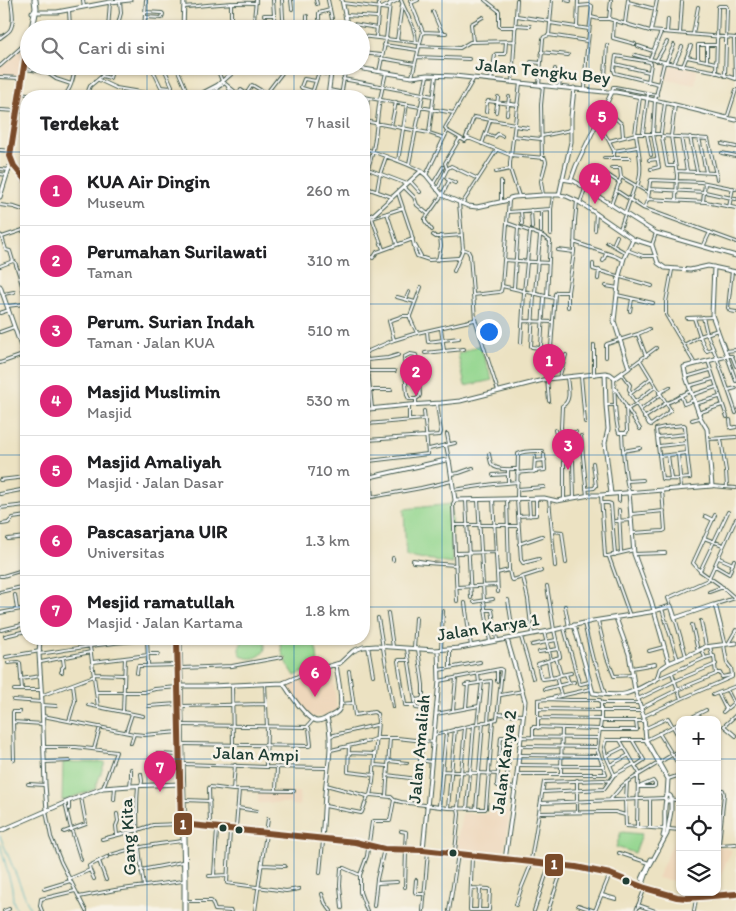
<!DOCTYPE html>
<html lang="id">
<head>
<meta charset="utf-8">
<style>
	body { margin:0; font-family:Itim,sans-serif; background:#f6f6f6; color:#202124 }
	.controls { position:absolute; right:15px; bottom:15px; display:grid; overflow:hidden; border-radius:10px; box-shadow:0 1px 4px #0004 }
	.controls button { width:45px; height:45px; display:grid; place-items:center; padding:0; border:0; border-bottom:1px solid #e0e0e0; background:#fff; color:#202124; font:25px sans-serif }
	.you { position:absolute; left:488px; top:331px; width:18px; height:18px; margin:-12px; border:4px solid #fff; border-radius:50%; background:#1a73e8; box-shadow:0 0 0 8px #1a73e833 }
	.badge { display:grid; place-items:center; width:32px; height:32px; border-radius:50%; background:#db2777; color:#fff; font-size:16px; font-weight:700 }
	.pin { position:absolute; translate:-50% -41px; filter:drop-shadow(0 1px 2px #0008) }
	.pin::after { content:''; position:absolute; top:26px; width:18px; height:15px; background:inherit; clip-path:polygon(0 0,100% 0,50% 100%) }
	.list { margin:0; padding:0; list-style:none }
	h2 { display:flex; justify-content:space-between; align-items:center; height:65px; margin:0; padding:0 20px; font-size:21px }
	h2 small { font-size:16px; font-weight:400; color:#757577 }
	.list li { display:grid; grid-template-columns:32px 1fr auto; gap:15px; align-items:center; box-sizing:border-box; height:70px; padding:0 20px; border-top:1px solid #e0e0e0 }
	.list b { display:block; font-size:19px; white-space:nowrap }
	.list p { margin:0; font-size:16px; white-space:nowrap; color:#757577 }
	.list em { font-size:16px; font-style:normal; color:#757577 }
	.icon { flex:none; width:28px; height:28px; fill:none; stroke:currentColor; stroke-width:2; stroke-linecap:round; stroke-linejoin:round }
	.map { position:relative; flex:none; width:736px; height:911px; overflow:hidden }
	.search { position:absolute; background:#fff; box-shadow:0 1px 4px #0004; left:20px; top:20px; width:350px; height:55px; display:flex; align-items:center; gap:12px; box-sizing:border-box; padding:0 18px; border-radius:28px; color:#757577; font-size:19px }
	.panel { position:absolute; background:#fff; box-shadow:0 1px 4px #0004; left:20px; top:90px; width:350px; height:555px; border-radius:20px }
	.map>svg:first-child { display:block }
</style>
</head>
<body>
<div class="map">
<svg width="736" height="911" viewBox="0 0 736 911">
	<rect width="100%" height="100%" fill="#f7f3e8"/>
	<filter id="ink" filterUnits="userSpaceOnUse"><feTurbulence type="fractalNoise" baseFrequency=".02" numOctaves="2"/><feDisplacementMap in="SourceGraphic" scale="10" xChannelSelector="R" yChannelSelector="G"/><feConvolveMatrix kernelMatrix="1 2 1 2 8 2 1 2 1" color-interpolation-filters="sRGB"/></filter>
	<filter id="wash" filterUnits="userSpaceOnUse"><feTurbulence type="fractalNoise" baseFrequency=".0096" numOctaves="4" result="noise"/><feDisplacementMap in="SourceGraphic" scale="20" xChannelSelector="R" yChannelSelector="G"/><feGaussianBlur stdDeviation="1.12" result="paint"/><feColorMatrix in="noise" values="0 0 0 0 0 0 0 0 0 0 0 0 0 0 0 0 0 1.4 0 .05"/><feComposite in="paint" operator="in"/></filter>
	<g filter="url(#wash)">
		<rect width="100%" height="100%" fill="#ece2c2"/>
		<path fill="#eed7bb" d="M22,47L25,48L21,78L0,76V67Z
			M665,64L697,69L695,85L662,79Z
			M332,666L337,710L326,716L312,718L284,684L309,672Z
			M258,792H299L300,806L291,805L290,803H258Z
			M492,809L510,812L503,859L455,852L462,813L487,814Z
			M677,835H680V882L657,878Z
			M717,846L732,850L717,883Z"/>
		<path fill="#92d58d" stroke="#588960" d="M480,345L492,380L465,386L458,354Z
			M451,504L452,563L406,556L404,509Z
			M247,639H263C274,659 238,666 239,648C240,643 243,641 247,639Z
			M282,639H314L317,653L318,666L295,676L287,663L286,657L283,656L280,641L282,640Z
			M63,762H105L95,789L62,801Z
			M621,832L642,834L635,853L616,847Z"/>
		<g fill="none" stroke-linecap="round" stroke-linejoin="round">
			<path stroke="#3bacb6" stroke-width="1" d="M0,836L31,911
				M0,844L12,888L13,900L15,906L20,911"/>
		</g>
	</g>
	<g filter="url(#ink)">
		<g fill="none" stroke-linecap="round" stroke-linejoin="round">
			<g stroke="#3e5649" stroke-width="4">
				<path id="street" d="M83,0L84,7
					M273,0L275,29
					M282,0L283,18L285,29
					M291,0L292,9
					M316,0L317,4
					M328,0L332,19
					M401,0C406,14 416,27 416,43
					M410,0L423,32
					M485,0L499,11V25L500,27H516
					M566,0L570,1
					M628,2L655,9
					M343,3L389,9
					M411,3L418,0
					M578,6L590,5L592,6L586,59L585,90
					M184,7C208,6 231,1 256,3
					M382,8L398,0
					M69,10L70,28L108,29
					M433,12L442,33
					M264,15H273
					M345,15L377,17
					M517,16L549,21
					M145,17L162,18L163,14L162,13L145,12
					M591,17L599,19H609L650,31L736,38
					M319,19V13L330,10
					M609,19L611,0
					M614,21L613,38L635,44
					M550,23L589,29
					M625,23L628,0
					M118,24L121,13L120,1
					M265,25L274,24
					M516,25L530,26
					M577,27L578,0
					M108,29L110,2
					M144,29L146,0
					M164,29L167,27H183
					M231,29V3
					M253,29L256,0
					M307,29V16
					M323,29V28
					M351,29V25L353,24L377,28
					M651,31L657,0
					M667,32L668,19
					M680,33L682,2
					M693,34L698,7
					M549,35L587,41
					M361,36L420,43L412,77
					M376,37L379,4L378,0
					M0,38C3,35 8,33 10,30C15,22 12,9 11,0
					M734,38L735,78
					M397,40L402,5
					M473,42L471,24L483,17
					M420,43L423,32L446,33
					M384,45L418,50
					M419,46L460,48L470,42L515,41
					M638,46L653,51
					M541,52L568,55
					M361,53L381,55
					M635,55L650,59L674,64L682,47
					M417,57L469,59
					M687,57L716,63
					M381,58L415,64
					M650,59L661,32
					M698,59V45H716
					M707,60V45
					M656,61L667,42
					M531,62L541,63
					M666,63L674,45
					M615,64L649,72
					M674,64L713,71L736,79
					M0,66L26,43
					M48,66L60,69
					M151,66L161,87L171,88L172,86L163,66
					M176,66L189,96
					M216,66L222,81L238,94L241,90L248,95L247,96
					M683,66L691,46
					M25,69L46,72L56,79L71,84
					M164,70L172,66
					M309,70L331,75
					M379,72L386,39L390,3
					M716,73L718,7L719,6H726L727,8L725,76
					M102,76L110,78L112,71
					M0,77L20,78
					M474,78L445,128L446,130L460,138L445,163L447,169L451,166L478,179
					M343,79L433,96
					M99,80L116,88L146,93
					M491,80L495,55L496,54H505L506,42
					M512,82L517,0
					M648,82L651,64L650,62L616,56L614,70L615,73L659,84
					M227,85L233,96
					M539,85L543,39L544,37L549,35L552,0
					M554,86L555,69
					M559,87L561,74
					M217,89L222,96
					M329,90L360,96
					M312,91L302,88L301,87L304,79L316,81
					M604,92L607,45
					M612,92L613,87H615L657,95
					M21,93L38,96
					M64,96C71,89 73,79 75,69L72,68V66
					M86,96L90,86L102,76L104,66
					M210,96L209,93L225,83
					M254,96L248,91L252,85L267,94
					M266,96L269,90L282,73
					M311,96L319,72
					M341,96L346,66
					M364,97L454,113
					M675,105L671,136L677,175L676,200
					M605,106C611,112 615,119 622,124L623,137
					M0,110L17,111
					M19,111L26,112
					M486,112L487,103L488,101L518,105
					M496,112L498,97
					M507,114L509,97
					M727,118L736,90
					M364,121L429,133L444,138
					M515,124L474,117L466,137L510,155L545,158L546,162L541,181L543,195
					M596,124L603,132L609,141L636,134H661
					M391,126L396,102
					M515,126L528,128
					M364,127L368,98
					M661,132L665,103
					M429,133L436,76
					M643,133L648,94
					M486,134L495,137L498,134L502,136
					M647,134L651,155
					M513,136L541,139
					M542,136L571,130
					M662,136L708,139L717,179
					M662,137L667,166H675
					M681,137L687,171
					M690,137L697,171
					M460,138L465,141L468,138
					M699,138L706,172
					M609,141L614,151V157
					M482,144L490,121
					M722,144L736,147
					M364,148C383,156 403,161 421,171
					M0,150L11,151
					M614,151L637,147
					M722,153L736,156
					M542,158L541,105L543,85
					M604,158H630
					M649,160L657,159
					M398,161L407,104
					M409,164L427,76
					M611,168H620L621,177L611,205
					M0,169L9,170
					M368,169L407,184
					M651,169L659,167L653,134L655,100L664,63
					M364,171L366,172C376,152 376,121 380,99C382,90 384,81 386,73
					M677,171L714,173
					M496,172L510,169
					M605,173L620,183
					M0,174L7,175
					M426,175L447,132
					M621,177L649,193
					M447,179L455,183
					M410,181L420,192
					M501,181V202
					M433,184L443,167
					M637,186C644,170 638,150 636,134H635L640,97
					M364,187L392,197
					M404,187L414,197L417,205L428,214
					M649,189L705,192L736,199
					M437,190L447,169
					M377,191L380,174L386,157
					M617,191L643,208L736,242
					M398,193L411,232L415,251L417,256L429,260L458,258
					M519,196L510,169V163L520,83
					M648,199L706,202L736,208
					M509,201L507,223L543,236L550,241L547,296
					M703,202L705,183
					M580,203L585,189
					M462,204L496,151
					M0,205L14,207L26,211
					M729,207L733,188
					M644,208L648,199L650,182L651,180L701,182L736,189
					M531,210L532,228
					M521,211L522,224
					M508,212L551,209
					M387,213L397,244
					M370,216L372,218L403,208
					M372,218L383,249
					M620,229L635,185
					M432,230L425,221V219L442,195L449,181
					M595,230L596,213
					M541,232V210
					M551,234V209L553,195
					M0,235L2,237L26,229
					M433,235L436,237L462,235
					M574,242L615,256L623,260
					M607,242L626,253
					M415,245L421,256
					M613,245L617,236
					M652,245L656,233
					M703,247L710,232
					M463,249L468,251L470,255L475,319L498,391
					M558,250L574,252
					M627,250L643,256H656
					M364,254L373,258L377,252L380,251L413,239
					M438,260L441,246L440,236
					M504,260L549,263
					M13,261L15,262C20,276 24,289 25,304
					M603,261L606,254
					M593,264V269L652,286
					M0,266L13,261L10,251L6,250L2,237
					M672,270L666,302V315L695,364
					M19,271L26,268
					M454,271L463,249L459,203
					M732,271L728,308L730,311L736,312
					M598,279L599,270
					M502,286L507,223
					M606,286L618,288
					M514,288L518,228
					M524,292L530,233
					M535,293L540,236
					M4,294L14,292
					M473,295L499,292L501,291L502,286L554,298
					M534,295L531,346L532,347L540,348L541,346L544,298
					M617,295L653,303
					M397,297L415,302
					M406,299L409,292
					M7,306L24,304
					M568,307V292
					M364,308L368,307
					M630,311L632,299
					M0,313L9,310
					M410,316L421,287
					M410,316V318L417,333
					M703,317L707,334L717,358L736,413
					M687,318L713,317
					M694,318L701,339L706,350L707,351L713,348
					M523,321L553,322
					M441,328L444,351L464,349
					M427,331L428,342L459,338
					M0,332L14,327
					M638,335L646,356
					M394,340L389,321L403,316H410
					M364,341L367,360L372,408
					M521,343L524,293
					M684,345L700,336L718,330
					M725,351L736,350
					M364,353L394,340L417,333L474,320
					M425,353L444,351
					M727,356L736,381
					M727,356H732L736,366
					M606,357V345L607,344L638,334L649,329
					M367,360L388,358L398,355
					M640,360L670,409V411L651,425L649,424L630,394L651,378
					M708,361L727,417
					M0,363L23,355
					M629,368L656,348
					M369,371H395
					M622,374L630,385L629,389L631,393
					M594,375V345
					M581,376L585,422
					M364,377L369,376
					M567,377C568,388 572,401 562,406L561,428L563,433L576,432
					M686,377L710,370
					M559,378L566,355
					M614,378C615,394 614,418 619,433H626L627,431L626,406
					M406,380L418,379
					M689,386L713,379
					M615,388L640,429
					M728,390L736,388
					M364,392L371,390H391
					M659,393L670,387
					M681,395L684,404L694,400
					M692,395L716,387
					M416,399H409L407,395L404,357L410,354L416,355L417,359L420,395L419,397L416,399V405
					M549,401L547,379L550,361L555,294L557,292H568L574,252L575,220L577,201
					M635,402L655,387
					M695,404L719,397
					M606,405H615
					M628,409L636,404
					M640,410L660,395
					M698,413L722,405
					M644,418L666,403C675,401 682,394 691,391
					M409,420V405
					M692,420L699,418
					M730,420L731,428L736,427
					M367,424L424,419
					M555,430L564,462V499
					M622,433C623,453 624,474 629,492
					M447,434L449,444
					M581,436L587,496
					M658,437L686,434
					M709,439L736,437
					M721,439L726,471L727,487
					M367,440L440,435L441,432L437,404
					M446,445L449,460
					M659,446L686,443
					M429,449L455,443
					M623,451L640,448
					M489,454C489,455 491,463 491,463C495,471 510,469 517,469
					M668,455L671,479
					M659,456L678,454
					M369,461L428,454L424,411
					M535,461L545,460
					M564,462L571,460L573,461L574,498
					M508,469V483
					M534,472L535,456
					M517,473L545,470L544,455
					M452,474L459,473L473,468
					M493,475L508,474
					M370,477L372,497L421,488L452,481
					M0,480L26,477
					M627,481L643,480
					M712,486L736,488
					M681,488L678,454L687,453L685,426L684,425L665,427L656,429L662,479C671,480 681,479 690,478L687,453
					M518,489L544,487
					M586,489L594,488L596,486L593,463
					M453,490L494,484L518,482
					M0,494L26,489
					M601,495L605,556H608L634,550
					M529,498L530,516
					M493,499L498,592
					M507,499L509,570L511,579L513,580L541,571
					M549,499L555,566
					M455,500L453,504L457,601
					M466,500L471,598
					M478,500L484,601L490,642
					M619,501V494
					M603,503H608L611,504L615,555
					M0,508L26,505
					M619,510L621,553
					M632,514L664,511
					M518,516L536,515V498
					M705,516L713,520
					M615,521L632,520
					M2,524L8,523L13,518L26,516
					M455,525H508
					M508,526H518
					M552,531L562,532L566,563
					M633,533L663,531L665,530L662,490
					M704,538L723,545
					M8,539L26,537
					M519,544L542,536
					M456,553L496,552
					M634,554L665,553
					M609,557L630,616
					M719,558L733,564
					M539,559L523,563L521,560L517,499L518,454C524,450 535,451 543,451
					M393,560V558
					M413,560L432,563
					M413,562L456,565
					M715,566L729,574L734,560
					M700,571L728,512
					M497,573L509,570
					M0,576H3L26,569
					M21,576L26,575
					M523,577L528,599L532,634
					M547,586L554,630
					M457,587L497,585
					M0,592L26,586
					M709,592L723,587
					M15,595L17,609
					M508,600L514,638
					M474,602L493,599
					M465,603L471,646
					M713,605L735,598L720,585L700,571L693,563L715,515
					M565,606L569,627
					M671,606L668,598L708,580L736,519
					M662,609L678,660
					M485,610H492L497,640
					M0,613L26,608
					M388,613L393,647
					M378,618L393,707
					M675,618L686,656
					M598,621L607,658L614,676L633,675
					M701,621L706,646
					M584,623L593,660L596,664L605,694
					M692,625L698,651
					M564,628L579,683L581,684L589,682
					M1,630L26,624
					M544,632L551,659
					M5,636L26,631
					M521,637L533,678
					M89,639L98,707L143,716
					M147,639L148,664
					M180,642L221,639
					M728,644L736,630
					M532,645L556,640
					M724,645L727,663L731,668L732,675
					M368,646L373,675
					M710,646L712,656
					M407,649L416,708L424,709
					M414,649L416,618
					M450,649V668
					M702,649L705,658
					M441,650L443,611
					M649,651L664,647
					M539,652L558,649
					M39,654C85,647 130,639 177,639
					M148,654H158
					M6,657L40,651
					M408,660H399L398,661L405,704V705H415
					M548,661L551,678L556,677L561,695
					M41,662L91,652
					M93,662L148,655
					M8,663L18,662L20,663L22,690
					M182,668L232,666L282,657
					M632,668L655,664
					M439,670L480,662
					M61,672H62V668L64,666L63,659
					M137,673L138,666L178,665
					M672,673L681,699
					M717,673H720L722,677L732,675
					M94,674L124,675
					M478,674L479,683
					M561,675L571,673
					M556,677L561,675L556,658
					M551,678L543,679L541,678L538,664L560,657L554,630
					M21,679L41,676
					M497,681V670
					M569,683L574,682
					M265,684L267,727L266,767
					M232,685L233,744
					M465,685L491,681L488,722
					M545,689L569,683L566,674
					M14,690H41
					M727,690L734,703
					M96,692H144L155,689L178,687
					M718,693L736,686
					M43,695L94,676
					M501,695L523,691
					M713,695L718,693L726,709
					M547,699L591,689
					M638,699L675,681L716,664
					M13,700L42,702
					M415,700L422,699L423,696V685L418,649
					M340,704L353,703
					M42,705L56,706
					M88,705L98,707
					M149,706L178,704
					M183,706L266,704
					M466,707L468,684
					M641,708L677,690L716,674L714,656H712L705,658L657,679
					M539,709L601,710
					M453,710L456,678
					M602,711H642
					M20,712H13V722L43,724
					M123,712L125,658
					M723,712L736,701
					M436,714L479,706
					M498,714L523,715
					M736,715L724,726L736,736
					M43,716L134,734L144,735L179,732
					M644,716L683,698L732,677V675
					M538,718L601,719
					M686,720L706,710
					M69,721L75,701L73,684
					M601,721H643
					M13,722L14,760
					M477,724L482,682
					M182,725L307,727L313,720
					M538,728V700L547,699L569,700H600L601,703H638
					M644,729L668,718L680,739
					M599,730H637L636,721
					M126,732L132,714
					M659,733L680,767
					M434,735L497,719L502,670L500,669L439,681
					M330,736L376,725
					M533,737V727L599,729
					M620,740L640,774
					M633,741L644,760L635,766
					M131,743L134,734
					M183,744L309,746L311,745L309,728L307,727
					M349,746L348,772L374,775
					M519,746L597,747
					M45,747H76L116,752L103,788
					M94,749L100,727
					M331,750L370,741L378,738H397L433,742
					M349,753L375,754
					M157,754L179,755
					M519,755L599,756
					M606,756L604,747L606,740H646L680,723
					M421,760L431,762
					M389,761L407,763
					M44,762L69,761
					M184,764L266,767L327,768
					M375,765L387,766
					M518,765L604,766
					M610,765L629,755
					M442,771L498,774
					M561,773L562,728
					M517,774H606L597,750L601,721V703
					M614,774L606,756L624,747
					M387,775L417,779L423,742
					M668,779L680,775
					M577,780V812
					M28,784L45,785
					M326,785L367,796
					M130,786L131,777V769
					M138,786C135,820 139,853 144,886
					M141,786L142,781L141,774
					M506,787L511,737
					M638,787H653L655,786V784L653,781L641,786
					M515,788L498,786L497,785L501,737L598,738
					M233,790L235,765
					M276,790L277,768
					M717,790H723L724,794L719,844L720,845L736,844
					M543,792L604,789L614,775L634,764
					M371,795L391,797L394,800L401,802L448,808L485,809L486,808L493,721
					M386,796L390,738
					M626,799L627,782
					M650,799V827
					M671,799L680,801
					M114,800L115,787
					M185,800L210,801
					M610,800L621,787L627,782L680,750
					M625,800L626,826L664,829
					M69,802V809
					M65,803L70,825L81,860
					M541,803L665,798
					M415,804L417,779
					M325,806L361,813L362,812L368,796L370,795L373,782L378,721L377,714L374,712L355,715L349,671
					M439,806L446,732
					M238,808L257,811
					M448,808L455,729
					M467,809L474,725
					M476,809L483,722
					M46,811L51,837L61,862L86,911
					M539,813L606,812H615L625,815
					M117,814L118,821L116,826L117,835
					M210,825L209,788L210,787L233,790L294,791
					M236,827L239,790
					M637,827L638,775
					M669,829L680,830
					M230,830L227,883L286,891L299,889
					M401,831L406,832L405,847
					M64,832L86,824L81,797
					M102,839L138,830L153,825L181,824
					M455,851L459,814L458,808L465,727
					M619,853L649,863
					M111,855C134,847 157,844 182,841
					M531,860L544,782L604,780L610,781
					M99,861L106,880
					M262,865L285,866
					M90,870L94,879
					M131,872L182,862
					M320,873L323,841
					M214,875L217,830
					M209,876L227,875
					M69,879L90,870L89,866L107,857
					M416,880L415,892L417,894H425
					M377,883L397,882
					M405,887L406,850
					M44,889L70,881
					M322,894L325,903L331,911
					M602,895L616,899
					M79,897L115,890L183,881
					M185,901H211L212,902L215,910L231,911
					M516,905L521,889L532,862
					M578,905L595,911L610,874
					M638,905L655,911
					M374,906L377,879L384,849
					M342,908L340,885L341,868H344L360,875
					M470,909L472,856
					M470,910H489L490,890L489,889L471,888
					M479,910L480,889
					M4,911L9,909
					M42,911L40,906L41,899L75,891
					M255,911L268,819
					M367,911L360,892V875L367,856L372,822L373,821H390L394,800
					M423,911L428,851
					M449,911L458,854
					M534,911L549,866
					M548,911L563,867
					M636,911L644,890
					M694,911L696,899"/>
			</g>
			<g stroke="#3e5649" stroke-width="5">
				<path id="secondary" d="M342,0L348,29
					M32,12H57L110,2L130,0
					M183,29L184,0
					M346,66L412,77L427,75L454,76L604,92H616C657,99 696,111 736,120
					M197,96L218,85L240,66
					M328,96L332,66
					M562,179L574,181L656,233L736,256
					M571,180L576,166L612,92
					M559,195L571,142V117L574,88
					M0,197L11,162
					M364,216H370L374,214L421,171L426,175L442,195L468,206L477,207L509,200L510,198L514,197L543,195H559L566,196L577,201L588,208L633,239L652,245L658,263L665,268L690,270L708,266L736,272
					M633,239L624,258L619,276L614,321L629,368L615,378L610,374L605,373L547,379L460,401L441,403L409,405L369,409L367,411V440L370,477L446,460H449L455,500L544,498L557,501L590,495H601L712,486L707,429L700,417L686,377L684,367L727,356L712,315L714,267
					M0,286L22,349L26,367
					M605,373L606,405L608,429L605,443L611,494
					M629,492L634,554L651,600L669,663
					M616,618L629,654L635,690L644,718L646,740L668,779L667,796
					M574,625L593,693C603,694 618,697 628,693C638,690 647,684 657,679L660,669L669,663L698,651L705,647L736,643
					M40,639L39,654L42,702L45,785L47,810
					M283,683C288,691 307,720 317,721C320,721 325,719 328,717C333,715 338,713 340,708C343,698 337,675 336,664
					M181,686H211L283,683L309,672L340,663L353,651L363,647L376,646L435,650L460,648L549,631L593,621L650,612L671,606L675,618L713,605L716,608L725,644
					M665 798a3 3 0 1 1 6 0a3 3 0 1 1-6 0Z
					M0,831L69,801L103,788L130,786L180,784
					M663,836C667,825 663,811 666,800
					M322,838C324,820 324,801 326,783C329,762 333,739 327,718
					M423,850L439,681L438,650
					M505,860L517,774L525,701L507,639
					M642,879L651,859
					M642,887L649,867L667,834L671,811V800"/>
			</g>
			<g stroke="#3e5649" stroke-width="7">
				<path id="highway" d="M32,29L36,8L35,0
					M26,181C19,174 12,166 10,156L29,32
					M179,639L185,879V911
					M181,824L355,842L384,849L423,850L576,867L610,874L645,888L677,897L687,898L736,894"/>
			</g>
			<use href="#street" stroke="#fff" stroke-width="2"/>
			<use href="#secondary" stroke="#fff" stroke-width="3"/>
			<use href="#highway" stroke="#fff" stroke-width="5"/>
			<g stroke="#f7f3e8" stroke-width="10">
				<path id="bus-1" d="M26,181L14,166L10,156L29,34
					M177,639L181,824L355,842L384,849L423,850L576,867L610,874L645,888L677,897L687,898L736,894"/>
			</g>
			<use href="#bus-1" stroke="#7a4b2a" stroke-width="6"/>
		</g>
	</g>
	<path fill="none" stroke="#1f6fb2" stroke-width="1" stroke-opacity="0.55" d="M147,0V29M294,0V29M442,0V911M589,0V911M147,66V96M294,66V96M0,152H26M364,152H736M0,304H26M364,304H736M0,455H26M364,455H736M0,607H26M364,607H736M147,639V911M294,639V911M0,759H680M717,759H736"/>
	<g fill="#1f3d34" stroke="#f7f3e8" stroke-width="2">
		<circle cx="223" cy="828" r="4.5"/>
		<circle cx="239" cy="830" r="4.5"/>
		<circle cx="453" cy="853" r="4.5"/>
		<circle cx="626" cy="881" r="4.5"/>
	</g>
	<g text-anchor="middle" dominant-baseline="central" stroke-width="5" stroke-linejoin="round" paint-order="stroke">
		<g font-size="18" fill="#1f3d34" stroke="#f7f3e8">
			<text transform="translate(543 71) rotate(6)">Jalan Tengku Bey</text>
			<text transform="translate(488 627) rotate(-9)">Jalan Karya 1</text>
			<text transform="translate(419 749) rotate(-85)">Jalan Amaliah</text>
			<text transform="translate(256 754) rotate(2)">Jalan Ampi</text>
			<text transform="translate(504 762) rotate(-83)">Jalan Karya 2</text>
			<text transform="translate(128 837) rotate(-93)">Gang Kita</text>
		</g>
	</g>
	<g stroke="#f7f3e8" stroke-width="2">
		<rect x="173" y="812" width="20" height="24" rx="5" fill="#7a4b2a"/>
		<rect x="544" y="853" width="20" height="24" rx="5" fill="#7a4b2a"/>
	</g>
	<g font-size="14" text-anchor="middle" font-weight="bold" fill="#fff">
		<text x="183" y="829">1</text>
		<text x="554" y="869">1</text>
	</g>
</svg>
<div class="controls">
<button>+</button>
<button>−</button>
<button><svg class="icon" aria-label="locate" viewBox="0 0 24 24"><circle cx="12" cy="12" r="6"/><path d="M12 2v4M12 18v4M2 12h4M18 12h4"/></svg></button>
<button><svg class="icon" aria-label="layers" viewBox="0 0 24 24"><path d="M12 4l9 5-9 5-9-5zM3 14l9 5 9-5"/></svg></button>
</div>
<div class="you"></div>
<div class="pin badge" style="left:549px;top:385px">1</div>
<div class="pin badge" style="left:416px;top:396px">2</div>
<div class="pin badge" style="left:568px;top:470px">3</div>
<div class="pin badge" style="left:595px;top:204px">4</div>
<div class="pin badge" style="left:602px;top:141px">5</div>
<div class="pin badge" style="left:315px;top:697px">6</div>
<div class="pin badge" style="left:160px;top:792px">7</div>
<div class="search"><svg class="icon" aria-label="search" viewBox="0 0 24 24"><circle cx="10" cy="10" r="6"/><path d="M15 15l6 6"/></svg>Cari di sini</div>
<section class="panel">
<h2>Terdekat<small>7 hasil</small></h2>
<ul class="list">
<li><span class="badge">1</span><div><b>KUA Air Dingin</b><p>Museum</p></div><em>260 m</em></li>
<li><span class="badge">2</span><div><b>Perumahan Surilawati</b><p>Taman</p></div><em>310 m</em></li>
<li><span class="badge">3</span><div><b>Perum. Surian Indah</b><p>Taman · Jalan KUA</p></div><em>510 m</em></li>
<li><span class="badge">4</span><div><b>Masjid Muslimin</b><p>Masjid</p></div><em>530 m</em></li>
<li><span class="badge">5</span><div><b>Masjid Amaliyah</b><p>Masjid · Jalan Dasar</p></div><em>710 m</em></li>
<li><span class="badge">6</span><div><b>Pascasarjana UIR</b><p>Universitas</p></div><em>1.3 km</em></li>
<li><span class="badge">7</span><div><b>Mesjid ramatullah</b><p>Masjid · Jalan Kartama</p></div><em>1.8 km</em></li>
</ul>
</section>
</div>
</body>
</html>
